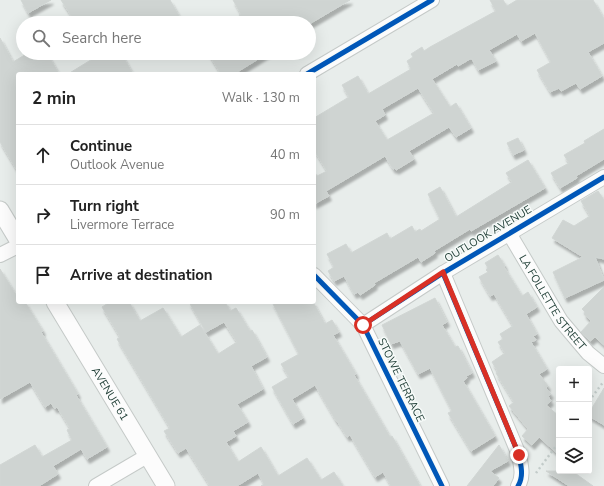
<!DOCTYPE html>
<html lang="en">
<head>
<meta charset="utf-8">
<style>
	body { margin:0; font-family:"Nunito Sans",sans-serif; background:#f6f6f6; color:#222 }
	.controls { position:absolute; right:12px; bottom:12px; display:grid; overflow:hidden; border-radius:4px; box-shadow:0 4px 16px #0002 }
	.controls button { width:36px; height:36px; display:grid; place-items:center; padding:0; border:0; border-bottom:1px solid #e0e0e0; background:#fff; color:#222; font:20px sans-serif }
	.stop { position:absolute; width:12px; height:12px; margin:-9px; border:3px solid #d93025; border-radius:50%; background:#fff }
	.stop.end { background:#d93025; border-color:#fff; box-shadow:0 1px 4px #0008 }
	.list { margin:0; padding:0; list-style:none }
	h2 { display:flex; justify-content:space-between; align-items:center; height:52px; margin:0; padding:0 16px; font-size:17px }
	h2 small { font-size:13px; font-weight:400; color:#767676 }
	.list li { display:grid; grid-template-columns:26px 1fr auto; gap:12px; align-items:center; box-sizing:border-box; height:60px; padding:0 16px; border-top:1px solid #e0e0e0 }
	.list b { display:block; font-size:15px; white-space:nowrap }
	.list p { margin:0; font-size:13px; white-space:nowrap; color:#767676 }
	.list em { font-size:13px; font-style:normal; color:#767676 }
	.icon { flex:none; width:22px; height:22px; fill:none; stroke:currentColor; stroke-width:2; stroke-linecap:round; stroke-linejoin:round }
	.map { position:relative; flex:none; width:604px; height:486px; overflow:hidden }
	.search { position:absolute; background:#fff; box-shadow:0 4px 16px #0002; left:16px; top:16px; width:300px; height:44px; display:flex; align-items:center; gap:10px; box-sizing:border-box; padding:0 14px; border-radius:22px; color:#767676; font-size:15px }
	.panel { position:absolute; background:#fff; box-shadow:0 4px 16px #0002; left:16px; top:72px; width:300px; height:232px; border-radius:4px }
	.map>svg:first-child { display:block }
</style>
</head>
<body>
<div class="map">
<svg width="604" height="486" viewBox="0 0 604 486">
	<defs>
		<filter id="shadow"><feDropShadow dx="2.5" dy="4.5" stdDeviation="1" flood-color="#0004"/></filter>
	</defs>
	<rect width="100%" height="100%" fill="#e8edeb"/>
	<path fill="#cfd4d2" stroke="#d1d6d4" fill-rule="evenodd" filter="url(#shadow)" d="M21,0H51L28,13Z
		M61,0H170L183,23H76Z
		M233,0H350L311,23H244L239,15L241,14Z
		M490,0H503L507,6L517,0H593L604,19V43L588,52L602,76L580,89L576,83L561,91L559,88L550,92L537,70L551,62L535,33L521,41L517,34L489,50L496,61L478,70L472,59H470L458,66L457,64L432,79L450,107L456,103L471,128L456,137L449,127L409,151L414,159L396,170L395,168L393,169L385,156L326,191L329,196L314,204V171L317,176L327,171L314,150V118L349,97L342,85L358,76L368,94L411,69L407,61L413,57L411,54L422,47L424,51L430,47L496,11ZM418,88L434,113L387,140L375,121L385,115L382,109Z
		M0,38L13,62L28,53H47L59,74H18V172L0,142Z
		M91,53H121L133,74H68L94,58Z
		M208,53H268L234,74H221Z
		M604,129V159L576,176L577,178L560,188L551,173L569,163L564,155L585,143L584,141Z
		M518,138L524,150L513,155L507,143Z
		M528,160L545,188L471,231L470,229L434,251L435,253L421,262L418,257L374,283L375,285L360,295L358,292L354,294L344,276L334,281L328,271L334,267L327,254L346,244L351,253L387,233L390,239L412,226L415,232L420,229L421,231L440,219L428,194L440,187L456,217L512,182L506,173Z
		M598,191L604,200V259L595,257L604,280L565,298L553,272L583,257L552,238L563,220L574,226L590,216L581,201Z
		M498,255L505,266L504,267L522,296L528,292L537,307L526,314L537,334L533,336L536,340L531,342L547,369L539,374L548,386L546,388L551,394L548,396L551,401L546,405L559,416V455L539,437L532,445L522,436L528,429L509,406L514,402L496,373L498,372L492,362L505,353L498,342L503,339L500,334L513,326L494,294L490,296L479,277L488,272L486,270L488,268L485,263Z
		M0,269L18,298V302H25L43,331L41,332L78,394L76,395L107,447L87,459L81,449L53,466L58,474L39,486H0V465L35,445L42,457L72,440L67,430L70,428L57,407L55,409L51,403L45,407L30,382L0,399Z
		M604,287V345L595,337L590,341L581,332L591,321L584,314L585,312L582,309Z
		M435,298L447,322L442,325L455,347L458,346L472,373L466,376L467,378L463,381L495,436L471,451L448,413L452,411L430,368L418,374L400,341L391,344L382,325Z
		M110,302H129L140,321L163,308L181,337L200,325L218,354L237,342L224,322L206,332L189,302H225L230,311L236,308L250,331L252,330L267,357L251,366L263,389L237,404L248,422L233,431L236,436L226,442L238,462L261,447L278,476L307,458L321,480L334,472L343,486H261L264,484L258,473L237,486H210L186,448L178,453L164,431L170,428L117,339L120,337L102,307Z
		M272,302H313L325,324L332,320L339,332L333,335L356,374L354,375L390,437L392,436L420,486H391L383,472L375,477L350,435L347,437L337,421H336L315,385L292,399L303,418L293,424L272,387L289,377L281,364L299,354Z
		M604,388V425L589,416V413Z
		M499,445L508,461L490,471L499,478L493,486H467Z
		M546,471H572L593,486H569Z"/>
	<g fill="none" stroke-linecap="round" stroke-linejoin="round">
		<g stroke="#c5cac8" stroke-width="16">
			<g id="minor">
				<path d="M307,74L432,0"/>
				<path id="s1" d="M509,233L561,321L588,353L604,366"/>
				<path d="M0,255L18,246"/>
				<path d="M443,273L519,455C521,466 524,476 518,486"/>
				<path d="M314,275L363,325L442,486"/>
				<path d="M363,325L443,273L604,177"/>
				<path d="M96,486L147,456"/>
			</g>
		</g>
		<g stroke="#c5cac8" stroke-width="19">
			<g id="tertiary">
				<path d="M0,210L18,240"/>
				<path id="s2" d="M55,302L166,486"/>
			</g>
		</g>
		<path stroke="#c3ccca" stroke-width="2.5" stroke-dasharray="2 3" stroke-linecap="butt" d="M589,401L604,381
			M536,473L559,442"/>
		<use href="#minor" stroke="#fcfcfc" stroke-width="14"/>
		<use href="#tertiary" stroke="#fcfcfc" stroke-width="17"/>
		<g stroke="#f7fbf9" stroke-width="8">
			<path id="cycleway" d="M307,74L432,0
				M443,273L519,455C521,466 524,476 518,486
				M314,275L363,325L442,486
				M363,325L443,273L604,177"/>
		</g>
		<use href="#cycleway" stroke="#0057b8" stroke-width="5"/>
	</g>
	<g fill="none" stroke-linecap="round" stroke-linejoin="round">
		<path stroke="#d93025" stroke-width="5" d="M363,325L443,272L519,455"/>
	</g>
	<g text-anchor="middle" dominant-baseline="central" stroke-width="3" stroke-linejoin="round" paint-order="stroke">
		<g font-size="11" fill="#24423a" stroke="#f7fbf9">
			<text transform="translate(488 234) rotate(-31)">OUTLOOK AVENUE</text>
			<text stroke="none"><textPath href="#s1" startOffset="82">LA FOLLETTE STREET</textPath></text>
			<text transform="translate(401 380) rotate(64)">STOWE TERRACE</text>
			<text stroke="none"><textPath href="#s2" startOffset="107">AVENUE 61</textPath></text>
		</g>
	</g>
</svg>
<div class="controls">
<button>+</button>
<button>−</button>
<button><svg class="icon" aria-label="layers" viewBox="0 0 24 24"><path d="M12 4l9 5-9 5-9-5zM3 14l9 5 9-5"/></svg></button>
</div>
<div class="stop" style="left:363px;top:325px"></div>
<div class="stop end" style="left:519px;top:455px"></div>
<div class="search"><svg class="icon" aria-label="search" viewBox="0 0 24 24"><circle cx="10" cy="10" r="6"/><path d="M15 15l6 6"/></svg>Search here</div>
<section class="panel">
<h2>2 min<small>Walk · 130 m</small></h2>
<ul class="list">
<li><svg class="icon" aria-label="ahead" viewBox="0 0 24 24"><path d="M12 20V5M6 11l6-6 6 6"/></svg><div><b>Continue</b><p>Outlook Avenue</p></div><em>40 m</em></li>
<li><svg class="icon" aria-label="right" viewBox="0 0 24 24"><path d="M7 20v-9h11M14 6l5 5-5 5"/></svg><div><b>Turn right</b><p>Livermore Terrace</p></div><em>90 m</em></li>
<li><svg class="icon" aria-label="arrive" viewBox="0 0 24 24"><path d="M6 21V4h12l-3 4 3 4H6"/></svg><div><b>Arrive at destination</b></div></li>
</ul>
</section>
</div>
</body>
</html>
